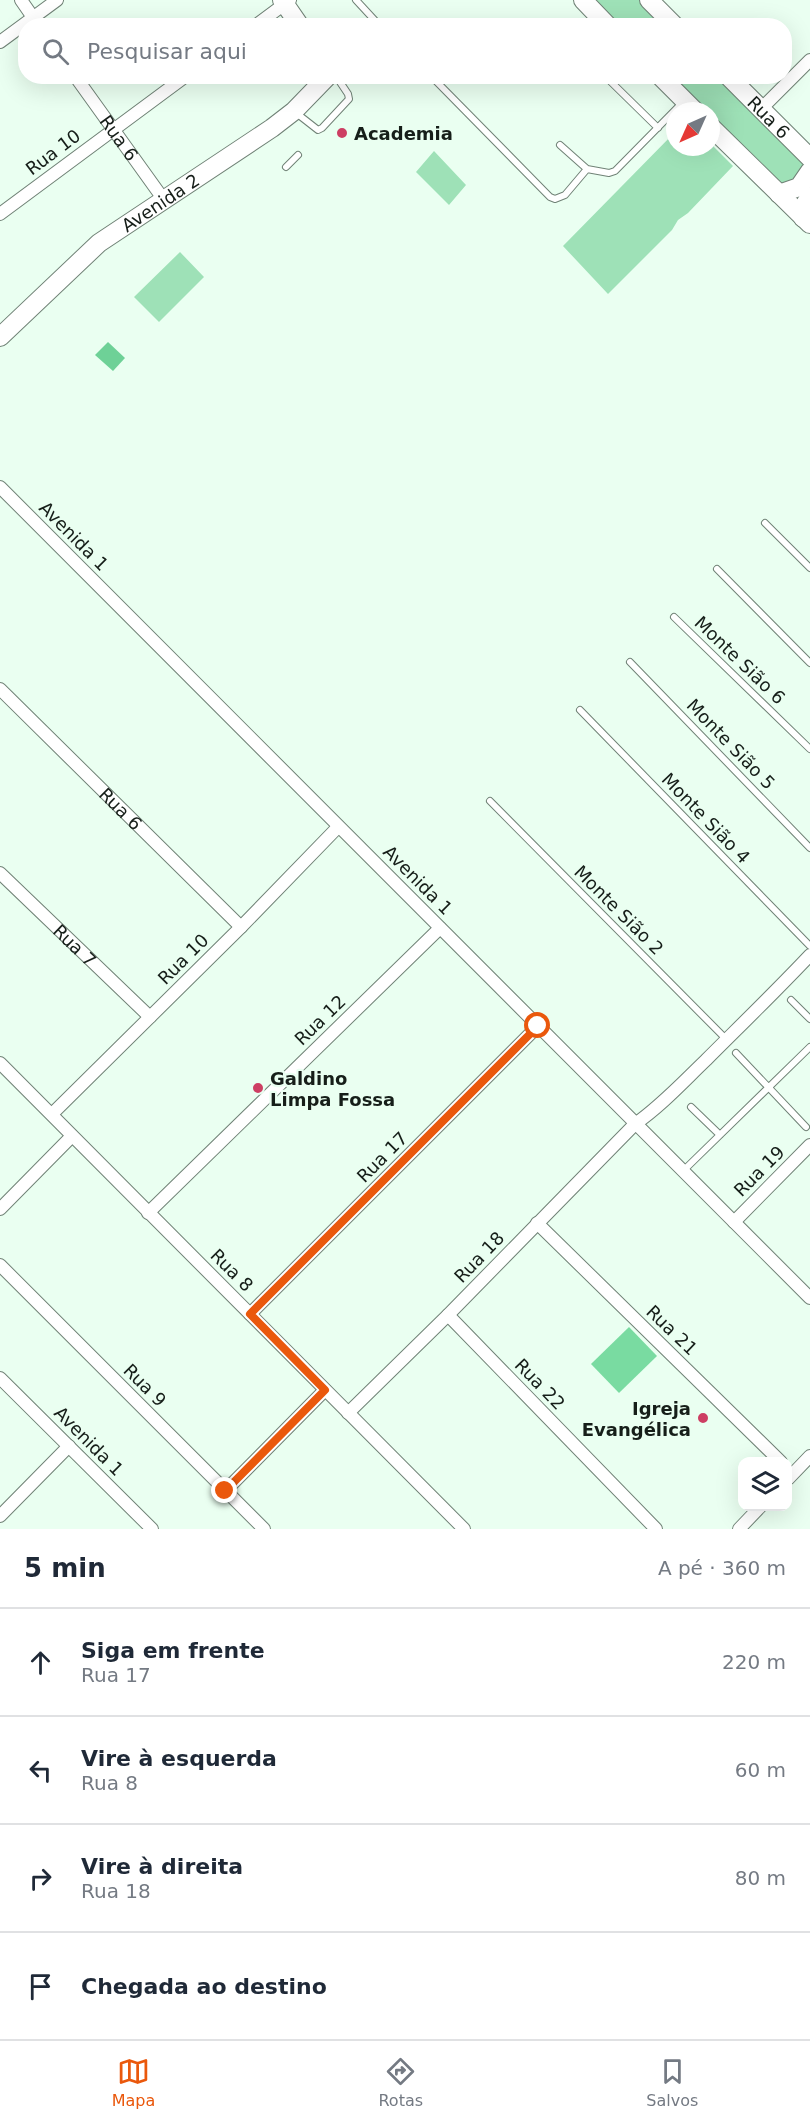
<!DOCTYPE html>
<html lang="pt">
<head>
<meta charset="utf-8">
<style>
	body { margin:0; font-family:"DejaVu Sans",sans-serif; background:#f6f6f7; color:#1f2937 }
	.controls { position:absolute; right:18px; bottom:18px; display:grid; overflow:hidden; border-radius:12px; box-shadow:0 6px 24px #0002 }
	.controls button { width:54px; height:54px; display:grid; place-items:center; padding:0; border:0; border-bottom:2px solid #e0e1e3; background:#fff; color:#1f2937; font:30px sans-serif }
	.compass { position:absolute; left:666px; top:102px; width:54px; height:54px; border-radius:50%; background:#fff; box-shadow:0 6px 24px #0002; rotate:225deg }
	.stop { position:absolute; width:18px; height:18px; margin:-14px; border:4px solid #ea580c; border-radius:50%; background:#fff }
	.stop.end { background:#ea580c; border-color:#fff; box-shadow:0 2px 6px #0008 }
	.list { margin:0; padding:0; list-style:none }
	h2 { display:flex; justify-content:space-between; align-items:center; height:78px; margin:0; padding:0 24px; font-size:26px }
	h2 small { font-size:20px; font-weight:400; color:#747a83 }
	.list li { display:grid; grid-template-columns:39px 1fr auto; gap:18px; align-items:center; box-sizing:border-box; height:108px; padding:0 24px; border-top:2px solid #e0e1e3 }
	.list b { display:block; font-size:22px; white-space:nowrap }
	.list p { margin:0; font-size:20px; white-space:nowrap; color:#747a83 }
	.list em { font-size:20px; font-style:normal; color:#747a83 }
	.icon { flex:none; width:33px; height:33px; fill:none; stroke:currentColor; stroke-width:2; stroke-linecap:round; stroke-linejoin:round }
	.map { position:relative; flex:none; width:810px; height:1529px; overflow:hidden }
	.search { position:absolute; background:#fff; box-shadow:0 6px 24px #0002; left:18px; right:18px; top:18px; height:66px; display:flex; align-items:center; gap:15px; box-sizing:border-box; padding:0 21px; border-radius:24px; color:#747a83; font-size:22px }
	.sheet { height:510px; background:#fff }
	nav { display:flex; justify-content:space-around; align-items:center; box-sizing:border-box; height:84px; border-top:2px solid #e0e1e3; background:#fff; font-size:16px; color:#747a83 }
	nav a { display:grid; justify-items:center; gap:3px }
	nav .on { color:#ea580c }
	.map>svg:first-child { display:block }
</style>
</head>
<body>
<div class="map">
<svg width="810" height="1529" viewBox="0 0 810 1529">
	<rect width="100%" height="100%" fill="#eafff1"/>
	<path fill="#9ee1b7" d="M588,0H655L681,25H614Z
		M665,77H732L810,154V220L711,122V111H700Z
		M675,132V147H711V144L733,166L688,213L678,220L672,230L608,294L563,246Z
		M434,151L466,185L449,205L416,172Z
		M180,252L204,277L159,322L134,297Z"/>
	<path fill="#79dba1" d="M629,1327L657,1356L619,1393L591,1364Z"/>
	<path fill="#6ed197" d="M108,342L125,358L113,371L95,355Z"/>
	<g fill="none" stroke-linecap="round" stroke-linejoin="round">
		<g stroke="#708276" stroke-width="8">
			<path id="lane" d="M356,0L380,26
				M431,76L550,197L555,199L565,195L587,169L560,145
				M605,76L658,128
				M295,112L318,130L322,128L349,99L348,94L336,76
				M286,167L298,155
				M587,169L609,173L615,171L683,102
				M765,523L810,568
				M717,569L810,663
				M674,617L810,749
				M630,662L810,848
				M580,710L810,946
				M490,801L726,1039
				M791,1000L810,1019
				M736,1053L806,1127
				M691,1107L720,1135
				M683,1171L810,1047"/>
		</g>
		<g stroke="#708276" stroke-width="14">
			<g id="street">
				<path d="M21,0L39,26"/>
				<path d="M255,26L290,0"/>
				<path d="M0,42L57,0"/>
				<path id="s1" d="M75,76L164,200"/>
				<path d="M761,109L810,60"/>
				<path d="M0,214L186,76"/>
				<path d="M0,487L810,1298"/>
				<path id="s2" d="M0,689L241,927"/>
				<path id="s3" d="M0,873L150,1017"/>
				<path d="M0,1063L464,1529"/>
				<path d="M52,1114L241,927L338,827"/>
				<path d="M0,1209L72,1136"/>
				<path d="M148,1213L440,928"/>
				<path d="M734,1222L810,1145"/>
				<path d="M537,1223L781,1462"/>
				<path d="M0,1265L264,1529"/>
				<path d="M250,1314L538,1026"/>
				<path d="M448,1315L656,1529"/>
				<path d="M0,1378L152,1529"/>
				<path d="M348,1413L448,1315L635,1124C661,1106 683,1082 706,1060C741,1025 776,991 810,955"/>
				<path d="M788,1479L810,1456"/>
				<path d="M225,1491L325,1390"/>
				<path d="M0,1516L69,1446"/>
				<path d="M739,1529L761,1506"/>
			</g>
		</g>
		<g stroke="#708276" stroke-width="20">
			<g id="secondary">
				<path d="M282,0L300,26"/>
				<path d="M583,0L608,26"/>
				<path d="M649,0L675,26"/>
				<path d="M660,76L695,111"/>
				<path id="s4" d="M728,76L810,158"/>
				<path d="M711,127L810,224"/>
				<path d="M779,194L799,187L810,171"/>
				<path d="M803,218L804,206L810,196"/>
				<path id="s5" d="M0,337L99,243L272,128L294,111L328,76"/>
			</g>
		</g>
		<use href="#lane" stroke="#fff" stroke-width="6"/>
		<use href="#street" stroke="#fff" stroke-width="12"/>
		<use href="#secondary" stroke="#fff" stroke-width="18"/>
	</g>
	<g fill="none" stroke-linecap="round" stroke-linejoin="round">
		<path stroke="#ea580c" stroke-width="8" d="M225,1491L325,1390L250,1314L538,1026"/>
	</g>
	<g fill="#cd3e63" stroke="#eafff1" stroke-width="2">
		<circle cx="342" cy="133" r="6"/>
		<circle cx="258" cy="1088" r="6"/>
		<circle cx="703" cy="1418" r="6"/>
	</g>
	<g text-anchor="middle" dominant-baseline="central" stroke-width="4.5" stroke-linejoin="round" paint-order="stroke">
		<g font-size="18" fill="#161e19" stroke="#eafff1">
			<text stroke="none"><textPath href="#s4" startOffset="58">Rua 6</textPath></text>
			<text stroke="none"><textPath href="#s1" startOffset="76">Rua 6</textPath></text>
			<text transform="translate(53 152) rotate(-37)">Rua 10</text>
			<text stroke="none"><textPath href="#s5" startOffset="210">Avenida 2</textPath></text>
			<text transform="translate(74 536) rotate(45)">Avenida 1</text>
			<text transform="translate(740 660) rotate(44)">Monte Sião 6</text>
			<text transform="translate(731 744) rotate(46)">Monte Sião 5</text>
			<text stroke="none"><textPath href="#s2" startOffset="170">Rua 6</textPath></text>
			<text transform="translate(706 818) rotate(46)">Monte Sião 4</text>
			<text transform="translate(418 880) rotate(45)">Avenida 1</text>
			<text transform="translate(619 910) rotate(45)">Monte Sião 2</text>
			<text stroke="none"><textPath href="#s3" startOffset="104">Rua 7</textPath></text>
			<text transform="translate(183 959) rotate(-45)">Rua 10</text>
			<text transform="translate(320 1020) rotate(-44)">Rua 12</text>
			<text transform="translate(382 1157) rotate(-45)">Rua 17</text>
			<text transform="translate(759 1171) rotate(-45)">Rua 19</text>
			<text transform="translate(479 1257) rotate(-46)">Rua 18</text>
			<text transform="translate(232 1270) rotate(45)">Rua 8</text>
			<text transform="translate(672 1330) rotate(44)">Rua 21</text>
			<text transform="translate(540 1384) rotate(46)">Rua 22</text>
			<text transform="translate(145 1385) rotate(45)">Rua 9</text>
			<text transform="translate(89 1441) rotate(45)">Avenida 1</text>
		</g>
		<g font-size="18" font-weight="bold" fill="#161e19" stroke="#eafff1" text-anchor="start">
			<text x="354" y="133">Academia</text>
			<text x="270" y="1078">Galdino<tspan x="270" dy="21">Limpa Fossa</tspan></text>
			<text x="691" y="1408" text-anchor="end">Igreja<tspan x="691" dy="21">Evangélica</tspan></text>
		</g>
	</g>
</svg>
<div class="controls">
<button><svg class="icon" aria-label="layers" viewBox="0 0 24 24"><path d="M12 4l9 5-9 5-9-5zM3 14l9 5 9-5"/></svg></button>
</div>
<svg class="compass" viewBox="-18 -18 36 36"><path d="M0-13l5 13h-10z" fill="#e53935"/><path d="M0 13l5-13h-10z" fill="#747a83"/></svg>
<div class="stop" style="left:538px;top:1026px"></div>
<div class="stop end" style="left:225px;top:1491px"></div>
<div class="search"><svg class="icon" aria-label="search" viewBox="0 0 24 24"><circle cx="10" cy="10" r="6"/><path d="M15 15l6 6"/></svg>Pesquisar aqui</div>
</div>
<section class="sheet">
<h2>5 min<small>A pé · 360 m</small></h2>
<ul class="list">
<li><svg class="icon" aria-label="ahead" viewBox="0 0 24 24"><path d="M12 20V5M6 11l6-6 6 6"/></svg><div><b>Siga em frente</b><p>Rua 17</p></div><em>220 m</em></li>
<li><svg class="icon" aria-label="left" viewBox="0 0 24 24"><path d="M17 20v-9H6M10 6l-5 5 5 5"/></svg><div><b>Vire à esquerda</b><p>Rua 8</p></div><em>60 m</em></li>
<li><svg class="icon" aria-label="right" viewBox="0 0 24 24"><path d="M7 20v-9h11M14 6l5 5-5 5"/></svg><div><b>Vire à direita</b><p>Rua 18</p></div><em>80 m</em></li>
<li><svg class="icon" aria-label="arrive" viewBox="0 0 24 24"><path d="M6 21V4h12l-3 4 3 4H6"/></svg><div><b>Chegada ao destino</b></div></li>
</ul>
</section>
<nav>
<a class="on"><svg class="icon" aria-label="map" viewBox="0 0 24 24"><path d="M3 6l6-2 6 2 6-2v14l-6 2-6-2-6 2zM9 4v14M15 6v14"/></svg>Mapa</a>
<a><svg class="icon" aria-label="directions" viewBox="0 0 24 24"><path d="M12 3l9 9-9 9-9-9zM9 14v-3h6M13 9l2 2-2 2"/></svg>Rotas</a>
<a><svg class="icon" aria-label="saved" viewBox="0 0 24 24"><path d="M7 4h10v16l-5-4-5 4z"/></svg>Salvos</a>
</nav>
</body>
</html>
